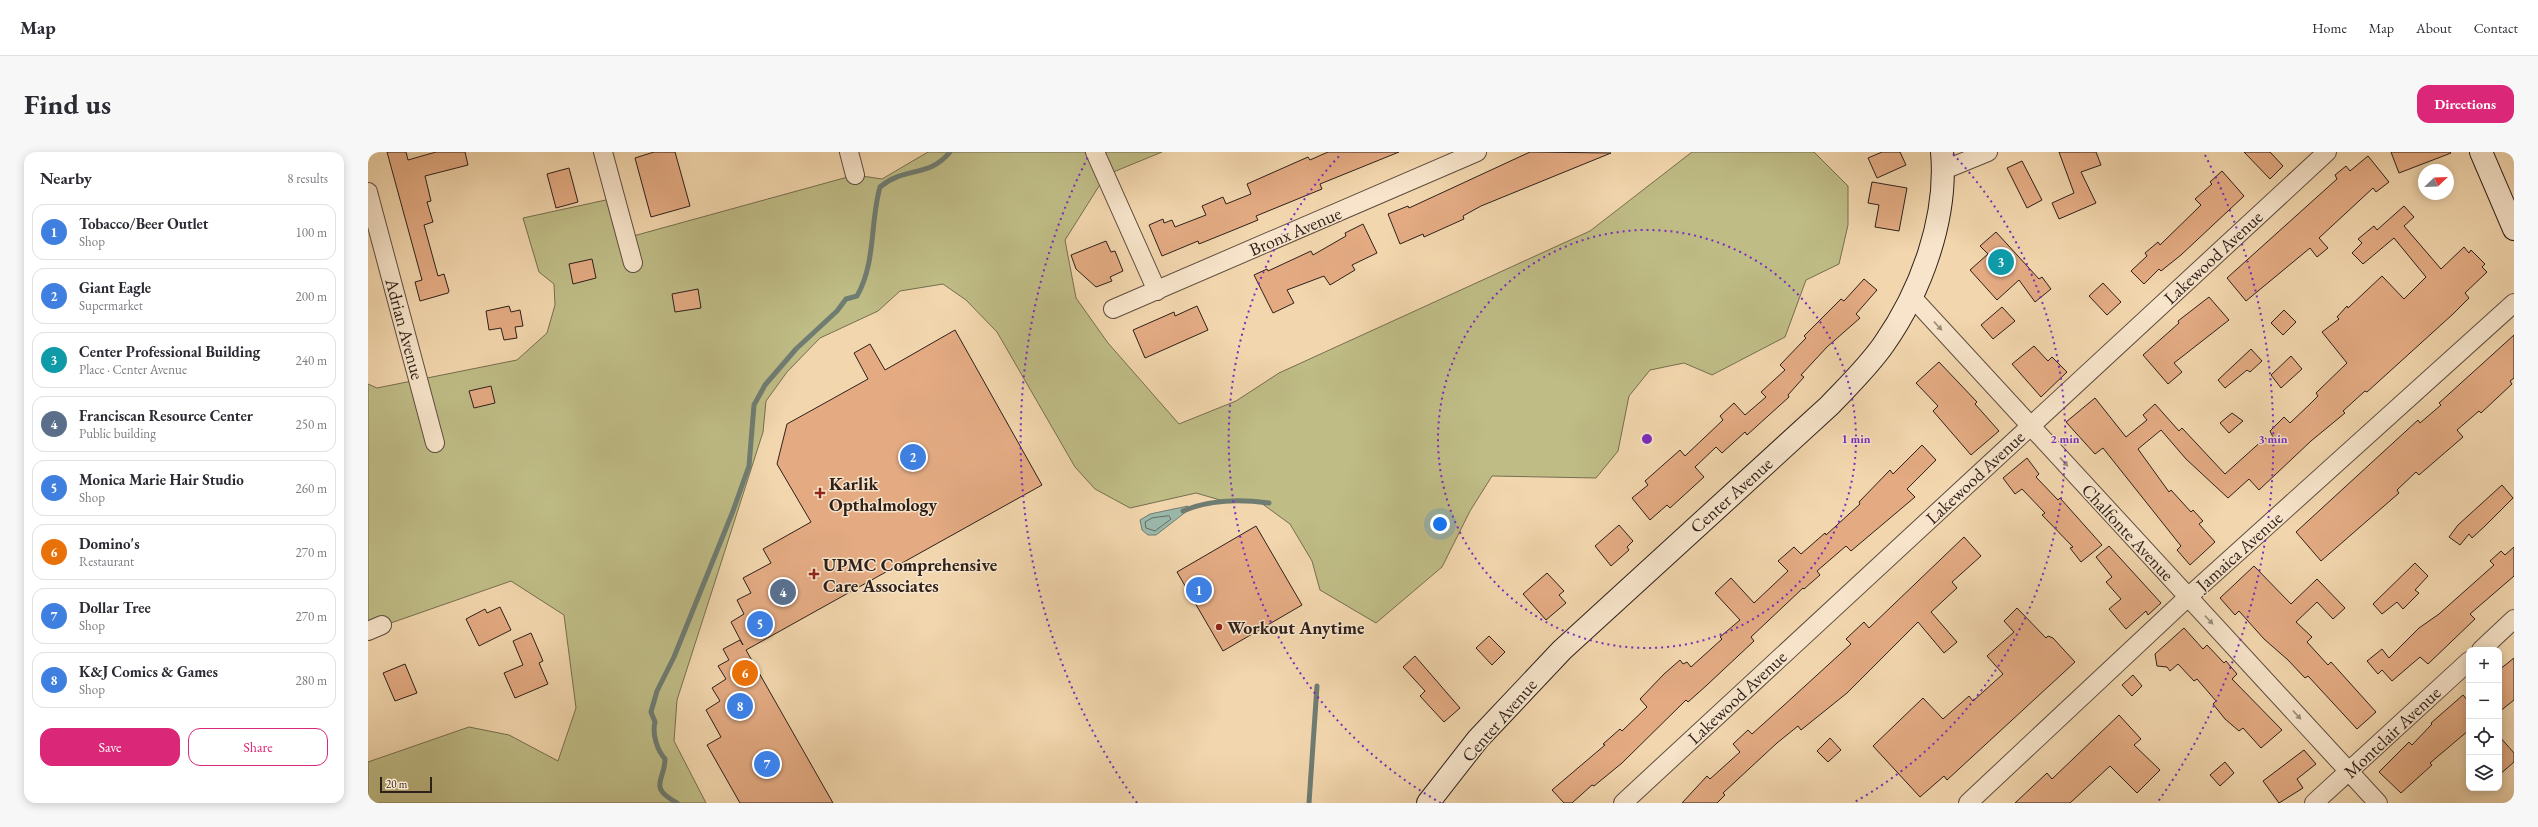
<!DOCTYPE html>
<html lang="en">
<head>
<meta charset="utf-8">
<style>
	body { margin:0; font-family:"EB Garamond",serif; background:#f7f7f7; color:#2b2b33 }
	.controls { position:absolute; right:12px; bottom:12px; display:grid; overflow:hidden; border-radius:8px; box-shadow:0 2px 10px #0003 }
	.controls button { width:36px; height:36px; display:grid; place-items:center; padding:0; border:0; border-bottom:1px solid #e1e1e2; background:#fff; color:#2b2b33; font:20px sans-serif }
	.compass { position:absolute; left:2050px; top:12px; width:36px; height:36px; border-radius:50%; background:#fff; box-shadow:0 2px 10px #0003; rotate:67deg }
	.scale { position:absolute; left:12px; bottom:10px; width:52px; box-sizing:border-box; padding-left:4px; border:2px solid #2e201b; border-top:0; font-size:11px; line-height:14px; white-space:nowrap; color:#2e201b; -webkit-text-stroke:3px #f7e4ca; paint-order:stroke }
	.you { position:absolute; left:1072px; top:372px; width:14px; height:14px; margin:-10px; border:3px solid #fff; border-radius:50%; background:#1a73e8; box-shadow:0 0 0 6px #1a73e833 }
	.badge { display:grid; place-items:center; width:26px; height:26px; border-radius:50%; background:#db2777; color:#fff; font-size:13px; font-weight:700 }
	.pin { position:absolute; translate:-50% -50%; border:2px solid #fff; box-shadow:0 1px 4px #0006 }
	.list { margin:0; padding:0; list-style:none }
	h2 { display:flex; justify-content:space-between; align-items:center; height:52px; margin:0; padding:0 16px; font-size:17px }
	h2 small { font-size:13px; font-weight:400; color:#7c7c81 }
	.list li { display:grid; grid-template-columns:26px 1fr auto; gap:12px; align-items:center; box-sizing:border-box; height:56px; margin:0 8px 8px; padding:0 8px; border:1px solid #e1e1e2; border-radius:12px }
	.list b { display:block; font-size:15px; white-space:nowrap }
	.list p { margin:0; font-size:13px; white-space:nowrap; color:#7c7c81 }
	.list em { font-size:13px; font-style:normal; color:#7c7c81 }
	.actions { display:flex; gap:8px; padding:12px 16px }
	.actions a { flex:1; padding:9px 0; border:1px solid #db2777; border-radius:12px; text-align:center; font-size:14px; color:#db2777 }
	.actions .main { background:#db2777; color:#fff }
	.icon { flex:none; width:22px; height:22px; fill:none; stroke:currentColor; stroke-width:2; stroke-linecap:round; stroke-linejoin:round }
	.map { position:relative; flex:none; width:2146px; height:651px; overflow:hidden; border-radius:12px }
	header { display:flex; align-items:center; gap:24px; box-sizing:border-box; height:56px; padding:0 20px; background:#fff; border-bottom:1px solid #e1e1e2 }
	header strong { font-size:19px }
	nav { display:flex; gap:22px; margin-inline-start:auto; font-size:14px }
	.intro { display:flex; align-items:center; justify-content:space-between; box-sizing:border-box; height:96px; padding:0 24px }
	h1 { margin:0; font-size:28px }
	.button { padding:10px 18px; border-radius:12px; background:#db2777; color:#fff; font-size:14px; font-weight:700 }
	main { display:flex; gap:24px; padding:0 24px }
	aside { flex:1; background:#fff; border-radius:12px; box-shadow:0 2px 10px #0003 }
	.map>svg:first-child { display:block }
</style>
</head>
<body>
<header>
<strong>Map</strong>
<nav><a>Home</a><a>Map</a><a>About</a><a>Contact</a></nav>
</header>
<div class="intro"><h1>Find us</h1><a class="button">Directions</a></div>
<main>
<aside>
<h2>Nearby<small>8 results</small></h2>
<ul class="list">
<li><span class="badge" style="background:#3f7fe0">1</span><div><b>Tobacco/Beer Outlet</b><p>Shop</p></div><em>100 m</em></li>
<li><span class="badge" style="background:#3f7fe0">2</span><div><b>Giant Eagle</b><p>Supermarket</p></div><em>200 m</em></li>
<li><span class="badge" style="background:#0f9aa8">3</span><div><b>Center Professional Building</b><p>Place · Center Avenue</p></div><em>240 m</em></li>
<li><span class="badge" style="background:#5c6f8a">4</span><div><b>Franciscan Resource Center</b><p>Public building</p></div><em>250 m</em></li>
<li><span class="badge" style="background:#3f7fe0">5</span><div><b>Monica Marie Hair Studio</b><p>Shop</p></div><em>260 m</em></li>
<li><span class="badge" style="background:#e8710a">6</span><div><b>Domino's</b><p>Restaurant</p></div><em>270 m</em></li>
<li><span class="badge" style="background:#3f7fe0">7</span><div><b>Dollar Tree</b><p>Shop</p></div><em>270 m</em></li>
<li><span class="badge" style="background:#3f7fe0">8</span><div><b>K&amp;J Comics &amp; Games</b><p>Shop</p></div><em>280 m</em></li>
</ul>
<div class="actions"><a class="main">Save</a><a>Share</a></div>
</aside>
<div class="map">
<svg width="2146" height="651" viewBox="0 0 2146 651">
	<rect width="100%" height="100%" fill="#f2d6ad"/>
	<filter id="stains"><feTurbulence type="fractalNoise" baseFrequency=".005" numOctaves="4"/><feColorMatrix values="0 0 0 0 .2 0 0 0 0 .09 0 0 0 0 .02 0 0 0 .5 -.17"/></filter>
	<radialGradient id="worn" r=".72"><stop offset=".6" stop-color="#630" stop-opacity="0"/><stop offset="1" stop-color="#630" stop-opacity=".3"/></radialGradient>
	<path fill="#bfbc86" stroke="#766e50" d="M560,0H794L738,23L697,88L708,146L740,191L811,272L868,249L911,221L1222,79L1324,0H1446L1480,34V73L1471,112L1438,128L1417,185L1344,223L1316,211L1282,218L1261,244L1250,299L1228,326L1124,324L1102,359L1074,415L1008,471L952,438L944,409L922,372L889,348L859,350L828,341L762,356L727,337L707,315L629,180L598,148L575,132L532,139L510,159L452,186L419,220L398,249L395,280L309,548L306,589L338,651H0V610L101,575L141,583L190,609L208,556L196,463L143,429L0,479V232L9,236L149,208L179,181L187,153L186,132L171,120L155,66L247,46L258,86L487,23L514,27Z"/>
	<path fill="#9bb9ac" stroke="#6f7c72" d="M820,354L819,359L788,383H780L774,378L772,368L782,362Z"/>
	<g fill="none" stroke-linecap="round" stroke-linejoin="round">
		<path stroke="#646c64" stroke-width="1" d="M801,364L803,367L787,379L778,376L777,370L784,366Z"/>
		<path stroke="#6f7c72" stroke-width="5" d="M815,359C842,347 872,347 901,351
			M309,651C279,634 297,629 297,607C289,598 284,582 287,570L283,560L289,539L306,505L365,359L381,314L386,253L397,233L428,197L469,159L478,147L489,144C508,111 502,70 512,35C537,14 561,26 582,0
			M941,651L949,534"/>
	</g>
	<path fill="#e4ab83" stroke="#2e201b" d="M19,0H38L40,8L68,0H97L100,13L57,24L63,49L59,50L65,70L56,73L70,124L76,122L81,139L80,141L52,149L47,130L54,128Z
		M286,0H307L322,54L283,65L267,6Z
		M960,0H1031L952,32L954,37L888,64L890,68L868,77L831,92L830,89L794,104L781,73L795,67L796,71L804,68L807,75L838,63L834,54L855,45L858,52L883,42L879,32L940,5L942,8Z
		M1162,0L1243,1L1113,54L1095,64L1096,67L1056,85L1055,82L1032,92L1020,62L1040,54L1041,56Z
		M1514,0H1532L1538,13L1509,26L1500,6Z
		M1691,0H1728L1733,13L1713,20L1728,51L1691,67L1684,51L1706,41Z
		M1876,0H1902L1915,14L1902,27Z
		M2023,0H2082L2083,1L2031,21Z
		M2000,4L2021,30L2008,40L2005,36L1951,86L1960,96L1949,105L1942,96L1878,149L1859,126L1969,27L1967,23L1978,14L1982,19Z
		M1654,9L1674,48L1659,56L1639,16Z
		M201,16L210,50L188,56L179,22Z
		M1854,19L1876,44L1813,103L1793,119L1791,117L1776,132L1763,119L1779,104L1777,101L1790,90L1792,93L1833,53L1827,47L1844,32L1842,30Z
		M1504,30L1539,36L1531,79L1507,75L1511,53L1500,51Z
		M2036,54L2046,65L2036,74L2073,117L2096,95L2101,101L2103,98L2117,112L2114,115L2119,120L2097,141L2101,146L2085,162L1999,240L1997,239L1975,259L1977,261L1943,289L1891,338L1881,327L1860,346L1818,307L1793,278L1770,297L1801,340L1803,338L1823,360L1825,358L1835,369L1831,372L1847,390L1822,413L1809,398L1813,394L1735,296L1727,302L1698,270L1727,246L1758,285L1779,268L1775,263L1787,252L1811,279L1814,276L1857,322L1897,286L1903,290L1906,287L1902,279L1916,265L1922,271L1941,253L1950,244L1948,241L1979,211L1954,180L1971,167L1969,165L1979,154L1980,156L2014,124L2036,147L2058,125L2026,86L1995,112L1984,101L1994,91L1990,87L2006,74L2009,78Z
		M995,72L1009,101L984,113L987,118L962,133L956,124L919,138L926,151L905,161L886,123L899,117L900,119L943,99L945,103L978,84L977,81Z
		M1628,80L1671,127L1674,125L1683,137L1667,150L1651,128L1629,148L1602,118L1620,102L1612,94Z
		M738,89L743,100L747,99L755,119L742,125L744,129L728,135L708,117L703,103Z
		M224,107L228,126L205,132L201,112Z
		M1496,127L1509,138L1488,162L1492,166L1459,195L1433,223L1436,225L1420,243L1421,245L1379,283L1377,280L1354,301L1348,295L1327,315L1336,325L1302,356L1299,353L1282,368L1264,346L1280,333L1277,329L1312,298L1317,304L1355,268L1352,264L1366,251L1377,263L1398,245L1393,240L1417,218L1412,213L1438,186L1436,184L1473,147L1476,149Z
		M1735,131L1753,150L1739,163L1721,144Z
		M330,137L333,156L307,160L304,142Z
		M1841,145L1861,168L1806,211L1814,220L1800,232L1775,203L1811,171L1810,169Z
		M141,154L143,160L152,158L155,174L147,175L149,186L136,188L133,176L121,178L118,159Z
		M829,154L840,178L777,206L765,178L806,160L807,164Z
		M1634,155L1647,169L1625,187L1613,173Z
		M1916,158L1928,170L1915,183L1903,171Z
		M587,178L674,333L378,498L465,651H372L339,593L353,585L338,558L352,549L344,536L358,527L350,514L361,508L355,497L372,488L375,493L363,470L376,462L369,448L383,441L375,426L403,411L395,397L443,370L409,312L419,272L500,227L486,201L502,192L517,218Z
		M2146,183V226L2142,229L2144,232L2113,261L2111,259L2089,278L2095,285L2051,323L2048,320L2029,338L2031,341L1953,409L1928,380L2050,268L2052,271L2073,253L2071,251Z
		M1666,194L1680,209L1684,205L1699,220L1673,245L1644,212Z
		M1883,197L1894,209L1882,220L1879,218L1857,236L1850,228Z
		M1923,204L1934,217L1913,236L1903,223Z
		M1571,210L1609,250L1607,252L1631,279L1603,303L1565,259L1570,254L1548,231Z
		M123,234L127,251L106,256L101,239Z
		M1864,261L1875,269L1861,281L1852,271Z
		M1554,293L1568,308L1539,337L1547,345L1483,399L1478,394L1449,419L1452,423L1436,437L1435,436L1383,485L1386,489L1339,533L1320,550L1318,548L1254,611L1226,634L1224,633L1204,651H1196L1184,638L1237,593L1235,592L1252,577L1254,579L1279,555L1272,547L1296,522L1312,508L1315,512L1319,510L1323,515L1354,487L1352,485L1372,468L1347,441L1363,426L1386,451L1420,419L1410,409L1426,395L1433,402L1457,381L1458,383L1492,352L1491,350L1522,318L1525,322Z
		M1659,306L1671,322L1668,325L1690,348L1692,346L1734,393L1713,410L1702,396L1705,395L1674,363L1677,361L1654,337L1647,342L1635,326Z
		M2134,333L2145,346L2117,374L2104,386L2101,382L2092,393L2081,385L2090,373Z
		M1251,373L1265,389L1259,395L1261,398L1243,414L1227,394Z
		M888,374L934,453L855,499L809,420Z
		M1596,385L1613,404L1584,430L1589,436L1563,460L1589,490L1576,501L1550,470L1479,541L1433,578L1430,574L1409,591L1355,641L1357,643L1349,651H1314L1339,624L1342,627L1372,600L1365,592L1380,578L1384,582L1414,555L1483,492L1478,487L1496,470L1501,476Z
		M1741,394L1793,451L1780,463L1778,459L1758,477L1741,457L1753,447L1738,430L1744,425L1728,405Z
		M2146,395V424L2102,462L2107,467L2060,512L2052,505L2024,529L2014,518L2010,522L1999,509L2014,497L2021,506L2051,476L2071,462L2126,413L2122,409L2133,399L2137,403Z
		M2047,411L2060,424L2047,438L2051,441L2035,457L2029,450L2014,462L2005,452Z
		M1886,414L1923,452L1949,427L1977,456L1965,467L1949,450L1928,470L1944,485L1939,490L1960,513L1963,510L2008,560L1989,577L1940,524L1937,526L1920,508L1896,487L1871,459L1867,463L1852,446Z
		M1179,421L1196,439L1191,443L1198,451L1178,468L1155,442Z
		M132,455L143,478L111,494L98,467L117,457L119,461Z
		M1649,456L1678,486L1680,484L1685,486L1707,510L1579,628L1576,624L1552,645L1505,594L1555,546L1575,567L1601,544L1605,549L1635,522L1619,504L1646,480L1636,469Z
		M1816,476L1835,497L1839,493L1856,511L1858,509L1869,522L1864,527L1914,578L1893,596L1875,576L1871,579L1857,567L1845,552L1848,549L1829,527L1826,529L1810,512L1802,519L1799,515L1789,514L1787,502Z
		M163,481L175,509L171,511L180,532L147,546L136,521L155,513L145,489Z
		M1121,484L1137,500L1124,513L1108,496Z
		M1047,504L1092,556L1076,570L1052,544L1057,539L1035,515Z
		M2146,506V548L2131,560V518Z
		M37,512L49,541L27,549L15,521Z
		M1765,523L1774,534L1764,544L1754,533Z
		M2095,543L2101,550V578L2062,611L2064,613L2033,641L2011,620L2041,590L2044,593L2064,572L2063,571Z
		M1751,563L1773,587L1766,593L1792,618L1769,641L1742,614L1702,651H1647L1679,621L1684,627Z
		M2131,584L2146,601V610L2131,623Z
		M1462,586L1473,598L1460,610L1449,599Z
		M1936,598L1948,612L1929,627L1935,636L1911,651L1895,629Z
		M1857,610L1866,621L1852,634L1842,623Z"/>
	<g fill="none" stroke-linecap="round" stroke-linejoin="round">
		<g stroke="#5f4e40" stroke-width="20">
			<path id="street" d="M235,0L265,111
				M481,0L487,23
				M727,0L789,139
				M1576,18L1620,0
				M0,40L67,291
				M1544,145L2010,651
				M745,157L1109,0
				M0,479L14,473
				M2113,498L2146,467
				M1255,651L1959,0
				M1600,651L1820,445L2146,151
				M1946,651L2101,509"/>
		</g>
		<g stroke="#2e201b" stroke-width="24">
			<path id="secondary" d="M2113,0L2146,77
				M1060,651L1110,587L1194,498L1461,254C1480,234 1500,215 1516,192C1553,139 1580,66 1574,0"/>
		</g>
		<use href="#street" stroke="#f7e4ca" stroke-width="18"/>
		<use href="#secondary" stroke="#f7e4ca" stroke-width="22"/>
	</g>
	<defs><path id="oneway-solid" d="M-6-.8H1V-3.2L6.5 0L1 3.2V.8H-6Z"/></defs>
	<g fill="#9d8c7b">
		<use href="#oneway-solid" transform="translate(1570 174) rotate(47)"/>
		<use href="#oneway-solid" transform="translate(1696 310) rotate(47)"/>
		<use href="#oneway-solid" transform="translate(1841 468) rotate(47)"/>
		<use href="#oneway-solid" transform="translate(1929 563) rotate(47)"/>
	</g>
	<g fill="none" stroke="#7b2cbf" stroke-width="2" stroke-dasharray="2 4">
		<circle cx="1279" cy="287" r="209"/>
		<path d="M1073 651A418 418 0 0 1 973 2M1585 2A418 418 0 0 1 1485 651"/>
		<path d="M769 651A626 626 0 0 1 721 3M1837 3A626 626 0 0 1 1789 651"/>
	</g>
	<g fill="#8f2418" stroke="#f7e4ca" stroke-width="1.5">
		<path d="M450 335h4v4h4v4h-4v4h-4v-4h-4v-4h4z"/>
		<path d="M444 416h4v4h4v4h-4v4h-4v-4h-4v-4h4z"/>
		<circle cx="851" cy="475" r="4"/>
	</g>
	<g text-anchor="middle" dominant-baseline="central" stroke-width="3" stroke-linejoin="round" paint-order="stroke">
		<g font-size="18" fill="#2e201b" stroke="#f7e4ca">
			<text transform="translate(927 79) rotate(-23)">Bronx Avenue</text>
			<text transform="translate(1845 105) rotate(-43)">Lakewood Avenue</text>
			<text transform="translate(37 177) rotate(75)">Adrian Avenue</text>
			<text transform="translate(1607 325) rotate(-43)">Lakewood Avenue</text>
			<text transform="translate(1363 343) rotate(-42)">Center Avenue</text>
			<text transform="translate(1760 380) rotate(47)">Chalfonte Avenue</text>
			<text transform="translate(1871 399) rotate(-42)">Jamaica Avenue</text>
			<text transform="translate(1369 545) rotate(-43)">Lakewood Avenue</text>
			<text transform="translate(1131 568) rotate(-49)">Center Avenue</text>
			<text transform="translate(2024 580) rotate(-43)">Montclair Avenue</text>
		</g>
		<g font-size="18" font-weight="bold" fill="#2e201b" stroke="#f7e4ca" text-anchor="start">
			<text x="461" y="331">Karlik<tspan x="461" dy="21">Opthalmology</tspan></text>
			<text x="455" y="412">UPMC Comprehensive<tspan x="455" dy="21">Care Associates</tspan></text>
			<text x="859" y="475">Workout Anytime</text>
		</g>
	</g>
	<circle cx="1279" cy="287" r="6" fill="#7b2cbf" stroke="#f7e4ca" stroke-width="2"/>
	<g font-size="12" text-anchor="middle" font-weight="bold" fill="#7b2cbf" stroke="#f7e4ca" stroke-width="3" stroke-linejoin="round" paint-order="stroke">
		<text x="1488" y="291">1 min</text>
		<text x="1697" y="291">2 min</text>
		<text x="1905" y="291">3 min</text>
	</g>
	<rect width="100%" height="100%" filter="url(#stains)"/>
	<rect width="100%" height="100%" fill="url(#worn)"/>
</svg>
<div class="controls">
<button>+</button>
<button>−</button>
<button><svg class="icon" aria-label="locate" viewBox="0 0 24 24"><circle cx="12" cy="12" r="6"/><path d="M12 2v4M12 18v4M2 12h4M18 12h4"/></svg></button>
<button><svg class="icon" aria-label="layers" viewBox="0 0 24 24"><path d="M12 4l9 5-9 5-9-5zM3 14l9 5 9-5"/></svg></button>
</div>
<svg class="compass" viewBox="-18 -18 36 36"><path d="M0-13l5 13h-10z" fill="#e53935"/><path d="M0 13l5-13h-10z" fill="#7c7c81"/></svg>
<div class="scale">20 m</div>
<div class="you"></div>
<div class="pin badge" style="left:831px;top:438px;background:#3f7fe0">1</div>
<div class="pin badge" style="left:545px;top:305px;background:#3f7fe0">2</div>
<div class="pin badge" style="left:1633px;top:110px;background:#0f9aa8">3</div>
<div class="pin badge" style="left:415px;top:440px;background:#5c6f8a">4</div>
<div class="pin badge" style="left:392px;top:472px;background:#3f7fe0">5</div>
<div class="pin badge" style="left:377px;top:521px;background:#e8710a">6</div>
<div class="pin badge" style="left:399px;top:612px;background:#3f7fe0">7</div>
<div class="pin badge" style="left:372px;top:554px;background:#3f7fe0">8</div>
</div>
</main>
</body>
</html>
